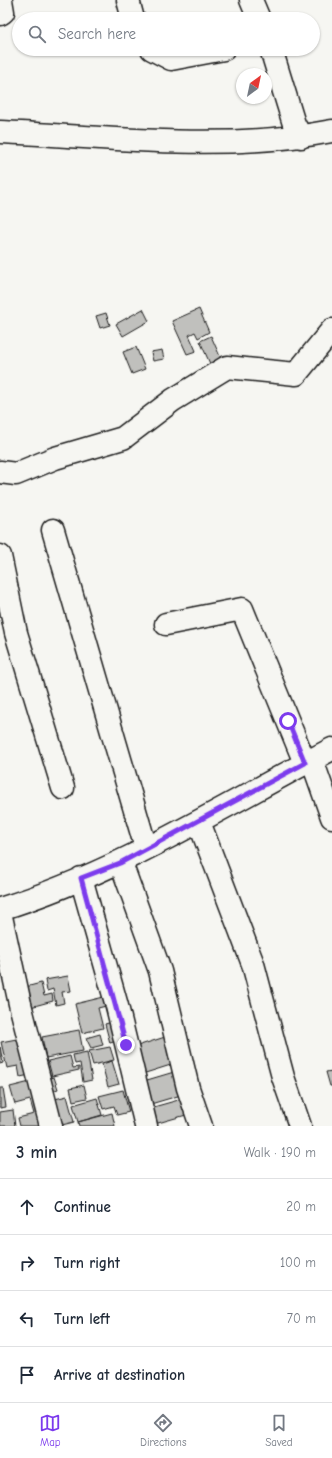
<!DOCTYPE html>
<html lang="en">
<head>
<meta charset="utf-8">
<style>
	body { margin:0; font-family:"Comic Neue",sans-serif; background:#f6f6f7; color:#1f2937 }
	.compass { position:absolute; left:236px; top:68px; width:36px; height:36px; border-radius:50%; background:#fff; box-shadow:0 1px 3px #0004; rotate:33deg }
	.stop { position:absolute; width:12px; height:12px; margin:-9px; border:3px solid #7c3aed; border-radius:50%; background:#fff }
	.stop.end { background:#7c3aed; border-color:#fff; box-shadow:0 1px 4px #0008 }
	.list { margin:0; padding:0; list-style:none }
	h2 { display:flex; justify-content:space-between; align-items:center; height:52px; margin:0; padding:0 16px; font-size:17px }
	h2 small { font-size:13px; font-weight:400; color:#747a83 }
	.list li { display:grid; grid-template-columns:26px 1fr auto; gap:12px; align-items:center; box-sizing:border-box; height:56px; padding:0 16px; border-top:1px solid #e0e1e3 }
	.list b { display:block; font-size:15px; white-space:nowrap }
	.list em { font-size:13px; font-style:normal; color:#747a83 }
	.icon { flex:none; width:22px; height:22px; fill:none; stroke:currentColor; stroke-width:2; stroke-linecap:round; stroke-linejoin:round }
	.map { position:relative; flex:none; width:332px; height:1126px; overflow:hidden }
	.search { position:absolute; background:#fff; box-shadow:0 1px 3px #0004; left:12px; right:12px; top:12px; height:44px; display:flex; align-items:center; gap:10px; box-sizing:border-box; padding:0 14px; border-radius:22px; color:#747a83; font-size:15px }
	.sheet { height:276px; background:#fff }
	nav { display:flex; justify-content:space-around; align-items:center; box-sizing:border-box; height:56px; border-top:1px solid #e0e1e3; background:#fff; font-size:11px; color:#747a83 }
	nav a { display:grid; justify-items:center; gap:2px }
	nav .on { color:#7c3aed }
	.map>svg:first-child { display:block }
</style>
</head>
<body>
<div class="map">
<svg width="332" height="1126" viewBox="0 0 332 1126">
	<rect width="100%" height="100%" fill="#f6f6f2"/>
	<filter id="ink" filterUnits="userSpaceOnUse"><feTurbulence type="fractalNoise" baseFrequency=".025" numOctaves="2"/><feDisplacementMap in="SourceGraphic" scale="8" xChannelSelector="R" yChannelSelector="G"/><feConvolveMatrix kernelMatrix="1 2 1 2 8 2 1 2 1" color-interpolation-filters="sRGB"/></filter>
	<g filter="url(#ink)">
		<path fill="#c0c0bd" stroke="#1c1c1c" d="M143,309L149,321L123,336L116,324Z
			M199,309L209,332L198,338L195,332L189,335L196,351L187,354L172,321Z
			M106,313L110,325L100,328L96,316Z
			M211,336L222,361L211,366L200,341Z
			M136,347L145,369L132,374L123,352Z
			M162,350L164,359L153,361L151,352Z
			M68,976L71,991L62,992L64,1003L56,1005L53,989L47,991L45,980Z
			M41,983L44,996L52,994L53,1001L23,1009L18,989Z
			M108,996L110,1005L98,1008L103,1028L82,1033L75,1004Z
			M119,1020L124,1039L110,1043L105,1024Z
			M79,1030L83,1051L46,1058L42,1037Z
			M100,1034L103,1045L91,1048L86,1038Z
			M168,1036L177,1063L136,1076L128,1049Z
			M27,1037L35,1074L20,1077L18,1066L7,1068L1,1042Z
			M0,1047L3,1063L0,1064Z
			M110,1047L114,1060L93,1065L89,1051Z
			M87,1052L92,1080L83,1082L80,1063L75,1064L73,1055Z
			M70,1056L73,1068L79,1067V1070L52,1076L48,1061Z
			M112,1061L119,1084L108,1087L102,1064Z
			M332,1071V1086H330L326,1072Z
			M174,1072L181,1095L144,1106L137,1083Z
			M51,1075V1078L54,1077L58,1089L47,1093L42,1078Z
			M38,1080L47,1126H20L18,1118L34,1114L30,1100L15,1104L10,1087Z
			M84,1085L87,1098L73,1101L70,1088Z
			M0,1088H3L6,1107L0,1108Z
			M123,1090L129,1112L117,1115L114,1106L103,1109L99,1096Z
			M67,1096L74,1122L58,1126L55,1099Z
			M97,1098L102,1115L78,1122L73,1105Z
			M182,1099L186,1115L151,1125L143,1110Z
			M13,1110L15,1126H0V1112Z
			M112,1113L115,1126H79L78,1122Z"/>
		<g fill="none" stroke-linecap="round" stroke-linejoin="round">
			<g stroke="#1c1c1c" stroke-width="25">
				<path id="minor" d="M128,0L133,19
					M251,0L259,19
					M0,14L3,12L1,0
					M152,49L171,59L224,49
					M271,49L294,124L301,137
					M0,132C110,137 223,152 332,131
					M0,472L16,474L55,458L123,438L173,400L227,367L296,374L332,330
					M53,530L146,848
					M0,556L16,633L63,788
					M166,624L242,609L305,763
					M312,760L332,817
					M199,822L253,964L283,1077L300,1126
					M121,863L160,971L188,1088L201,1126
					M81,878L117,1006L146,1126
					M0,909C118,873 223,806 332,749
					M0,912L20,1004L51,1126"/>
			</g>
			<use href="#minor" stroke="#f6f6f2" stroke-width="22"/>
		</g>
	</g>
	<g fill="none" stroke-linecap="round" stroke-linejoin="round" filter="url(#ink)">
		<path stroke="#7c3aed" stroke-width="5" d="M126,1045L81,878L120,863L305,763L288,721"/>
	</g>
</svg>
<svg class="compass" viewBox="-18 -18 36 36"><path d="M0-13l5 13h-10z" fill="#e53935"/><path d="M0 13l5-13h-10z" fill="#747a83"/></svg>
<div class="stop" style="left:288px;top:721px"></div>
<div class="stop end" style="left:126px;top:1045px"></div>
<div class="search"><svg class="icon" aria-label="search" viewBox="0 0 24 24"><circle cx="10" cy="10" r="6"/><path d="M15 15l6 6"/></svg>Search here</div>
</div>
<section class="sheet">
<h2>3 min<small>Walk · 190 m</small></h2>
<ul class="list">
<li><svg class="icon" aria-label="ahead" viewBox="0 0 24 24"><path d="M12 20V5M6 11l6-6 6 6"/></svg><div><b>Continue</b></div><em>20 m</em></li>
<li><svg class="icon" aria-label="right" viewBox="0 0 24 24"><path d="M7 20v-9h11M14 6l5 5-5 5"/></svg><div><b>Turn right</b></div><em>100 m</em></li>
<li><svg class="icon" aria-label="left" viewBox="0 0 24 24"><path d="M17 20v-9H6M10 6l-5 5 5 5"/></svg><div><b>Turn left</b></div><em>70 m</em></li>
<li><svg class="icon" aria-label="arrive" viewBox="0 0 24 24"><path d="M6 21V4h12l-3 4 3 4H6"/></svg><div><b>Arrive at destination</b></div></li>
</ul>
</section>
<nav>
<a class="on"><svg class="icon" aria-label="map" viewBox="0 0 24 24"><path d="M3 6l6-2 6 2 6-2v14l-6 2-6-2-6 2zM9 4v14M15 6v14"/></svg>Map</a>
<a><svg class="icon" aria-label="directions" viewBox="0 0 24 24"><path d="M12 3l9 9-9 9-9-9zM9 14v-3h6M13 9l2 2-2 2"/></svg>Directions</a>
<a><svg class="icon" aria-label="saved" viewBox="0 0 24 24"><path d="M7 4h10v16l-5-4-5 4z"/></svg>Saved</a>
</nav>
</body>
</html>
